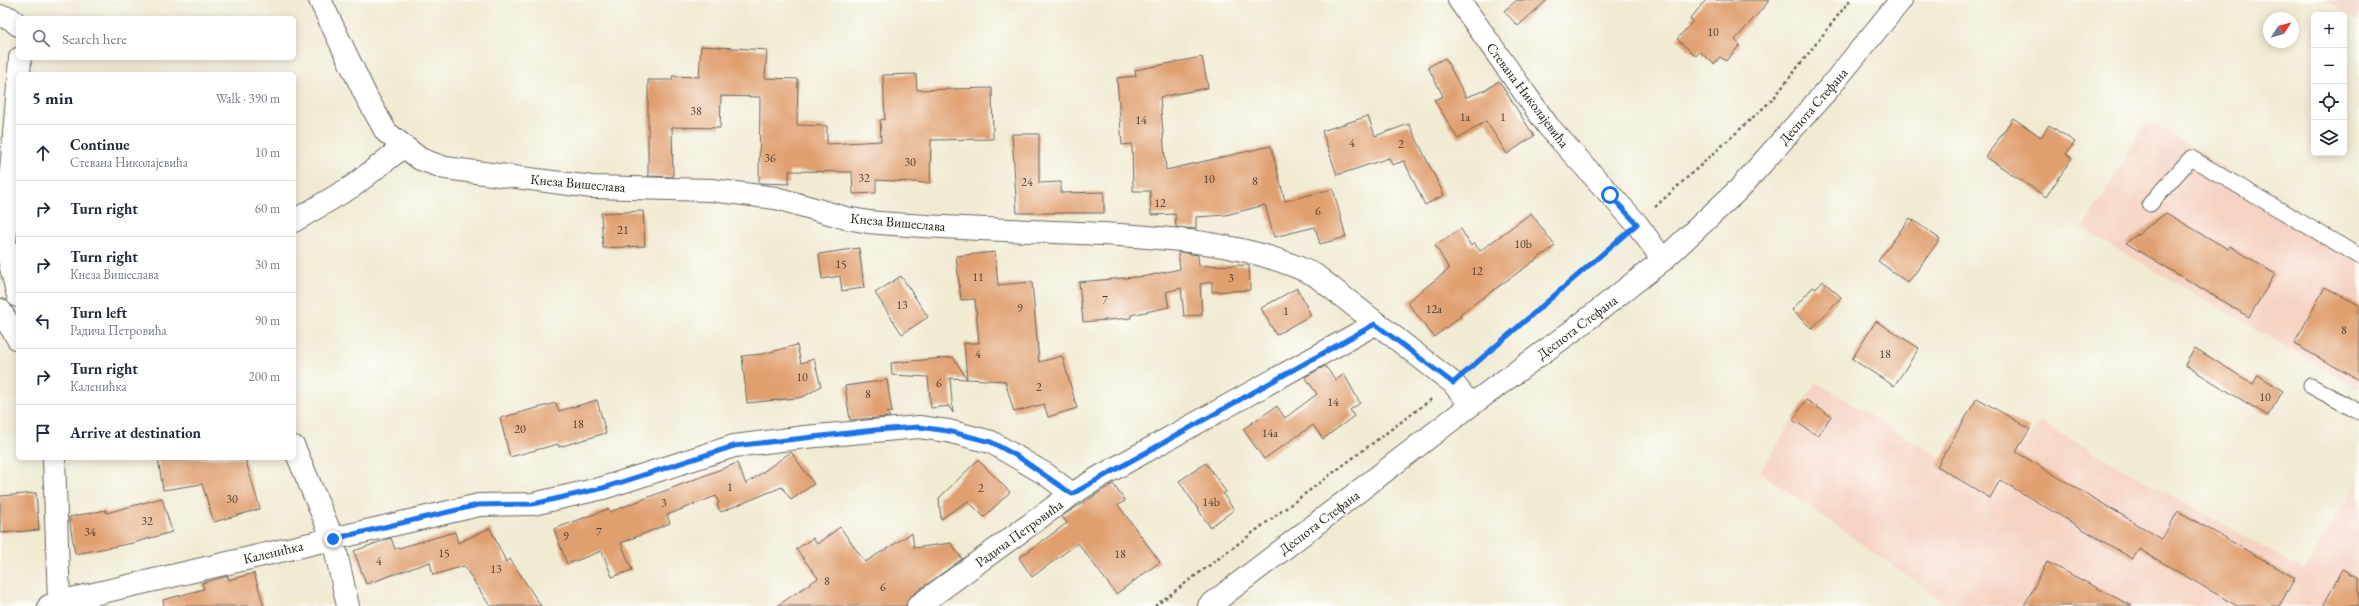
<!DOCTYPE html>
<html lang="en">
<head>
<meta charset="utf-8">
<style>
	body { margin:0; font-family:"EB Garamond",serif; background:#f6f6f7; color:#1f2937 }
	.controls { position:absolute; right:12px; top:12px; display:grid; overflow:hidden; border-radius:6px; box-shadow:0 2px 10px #0003 }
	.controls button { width:36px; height:36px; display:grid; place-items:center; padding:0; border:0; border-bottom:1px solid #e0e1e3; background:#fff; color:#1f2937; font:20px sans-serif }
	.compass { position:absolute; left:2263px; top:12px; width:36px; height:36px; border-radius:50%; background:#fff; box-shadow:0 2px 10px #0003; rotate:54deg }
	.stop { position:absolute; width:12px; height:12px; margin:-9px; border:3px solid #1a73e8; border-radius:50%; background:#fff }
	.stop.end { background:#1a73e8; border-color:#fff; box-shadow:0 1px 4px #0008 }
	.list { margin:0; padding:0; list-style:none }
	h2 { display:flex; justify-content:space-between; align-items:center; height:52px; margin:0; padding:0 16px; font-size:17px }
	h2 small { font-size:13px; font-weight:400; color:#747a83 }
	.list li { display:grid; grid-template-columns:26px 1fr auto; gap:12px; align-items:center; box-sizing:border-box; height:56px; padding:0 16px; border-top:1px solid #e0e1e3 }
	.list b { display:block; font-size:15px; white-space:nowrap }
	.list p { margin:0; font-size:13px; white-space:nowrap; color:#747a83 }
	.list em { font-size:13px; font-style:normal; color:#747a83 }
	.icon { flex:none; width:22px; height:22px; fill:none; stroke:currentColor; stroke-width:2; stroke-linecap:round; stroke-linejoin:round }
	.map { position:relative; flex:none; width:2359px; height:606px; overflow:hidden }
	.search { position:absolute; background:#fff; box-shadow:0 2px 10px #0003; left:16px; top:16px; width:280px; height:44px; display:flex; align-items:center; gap:10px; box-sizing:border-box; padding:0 14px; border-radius:6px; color:#747a83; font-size:15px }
	.panel { position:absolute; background:#fff; box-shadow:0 2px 10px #0003; left:16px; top:72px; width:280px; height:388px; border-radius:6px }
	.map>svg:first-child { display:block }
</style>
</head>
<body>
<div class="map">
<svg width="2359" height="606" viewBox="0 0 2359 606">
	<rect width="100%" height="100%" fill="#fdfcf7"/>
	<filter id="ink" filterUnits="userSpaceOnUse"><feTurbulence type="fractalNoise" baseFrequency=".025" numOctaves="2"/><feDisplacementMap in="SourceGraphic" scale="8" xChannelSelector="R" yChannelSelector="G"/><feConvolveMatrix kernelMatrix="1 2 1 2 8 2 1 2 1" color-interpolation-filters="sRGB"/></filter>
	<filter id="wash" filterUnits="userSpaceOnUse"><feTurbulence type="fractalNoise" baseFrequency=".012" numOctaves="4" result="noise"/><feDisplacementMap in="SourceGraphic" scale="16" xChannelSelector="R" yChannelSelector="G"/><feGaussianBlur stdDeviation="0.9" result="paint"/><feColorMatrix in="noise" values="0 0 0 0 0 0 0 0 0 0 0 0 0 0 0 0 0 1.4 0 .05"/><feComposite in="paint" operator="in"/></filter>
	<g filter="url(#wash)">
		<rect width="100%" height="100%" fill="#f1ebd3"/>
		<path fill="#f5d2c2" d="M2327,0H2359V21Z
			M2148,120L2359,251V389L2083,229Z
			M1816,382L1992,490L2040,422L2304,570L2359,479V606H1950L1760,472Z"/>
		<g id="blocks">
			<path fill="#e09f6e" d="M1517,0H1547L1518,26L1504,11Z
				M1706,0H1770L1735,40L1740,45L1726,61L1720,57L1714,64L1700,52L1696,56L1677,39L1693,21L1690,19Z
				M701,46L767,50L765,78L798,79L797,125L827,126V144L881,141L880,120L885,119L883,75L916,74L917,90L992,88L993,139L931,140L930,183L876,180V193L853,194L852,172L789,171V184L759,183L760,97L721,96L720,128L672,127L673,177L648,176V80H673L672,76L699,77Z
				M1202,57L1208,88L1160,97L1166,170L1271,146L1285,201L1333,189L1346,237L1320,244L1315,227L1274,237L1265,205L1226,215L1196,217V229L1176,227L1175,214L1151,215L1150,191H1133L1132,144L1122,145L1117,78L1136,76L1135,70Z
				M1445,58L1466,97L1484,91L1499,81L1534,136L1507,154L1486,121L1458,139L1434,100L1443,96L1428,67Z
				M1368,116L1375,136L1409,124L1444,195L1425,205L1404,161L1392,165L1389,158L1337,175L1322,131Z
				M2013,118L2041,137L2049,125L2075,142L2066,154L2072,158L2046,197L1986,157Z
				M1012,134H1039V183L1061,182V193L1104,192V213H1017Z
				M643,211L645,246L603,248L601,213Z
				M1531,213L1555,246L1460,314L1461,316L1434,337L1407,302L1449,269L1435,245L1461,229L1471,246L1474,243L1480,251Z
				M2166,213L2228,249L2230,246L2275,274L2249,317L2126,243Z
				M1910,218L1940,239L1908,283L1878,261Z
				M859,248L864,288L842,291L840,276L822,279L819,254Z
				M995,252L998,285L1032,282L1039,362L1062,356L1077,408L1048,417L1044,404L1014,412L1005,381L967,379L964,343H979L975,299L961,300L956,256Z
				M1178,252L1198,255L1199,266L1249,265L1250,290L1212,292V282L1200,284L1202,315L1184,316L1181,288L1166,292L1169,307L1131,315V318L1083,322L1079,282L1147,276L1180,269Z
				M901,276L928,317L902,334L875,293Z
				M1823,281L1841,297L1812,329L1792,310L1813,287L1816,289Z
				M2325,287L2359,305V380L2294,344Z
				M1297,288L1311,315L1276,335L1261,308Z
				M1876,321L1919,348L1894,386L1852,359Z
				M797,345L801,363L814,359L821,386L805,396L797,398L747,403L742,356L763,354Z
				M2195,348L2253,384L2258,375L2283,391L2268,416L2185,365Z
				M953,357L967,379L950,378L953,413L949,406L931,408L928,377L892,375L891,363Z
				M1325,366L1336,380L1344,374L1360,403L1350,410L1354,416L1323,439L1313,425L1264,459L1243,429L1277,406L1285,418L1317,394L1305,377Z
				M887,380L892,412L887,413L890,417L850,420L845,386Z
				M1977,398L2030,429L2016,452L2162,539L2178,511L2295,578L2279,606H2237L2139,549L2133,559L2000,480L1990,498L1937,466Z
				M597,400L606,433L559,447L558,444L510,457L500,418L556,403L559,411Z
				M1806,400L1831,416L1818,436L1793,420Z
				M791,452L814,484L791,500L782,487L721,512L717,505L719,503L716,496L667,515L670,523L621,543L632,570L612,577L602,551L567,564L554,529L608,509L610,512L737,463L746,484Z
				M158,458H245L260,509L214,522L202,484L163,490Z
				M978,460L1010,492L984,517L968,501L941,519L939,498Z
				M1206,463L1226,492L1223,494L1234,510L1210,527L1179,481Z
				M1113,484L1125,501L1118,505L1160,562L1116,594L1078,543L1032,577L1019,558L1067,523L1062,516Z
				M36,493L39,530L0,533V496Z
				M162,498L172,532L133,543L75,554L69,517L106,510V513Z
				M840,527L865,562L912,533L914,548L951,543L962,559L911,596L906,606H777L818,578L796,549L813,538L817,544Z
				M490,528L506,562L510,559L541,606H490L464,566L433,575L430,562L366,584L354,551L391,538L395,549L455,532L458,543Z
				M2047,562L2132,606H2024Z
				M2343,569L2359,578V606H2323Z
				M254,573L264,606H164L163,600L204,589L202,583L228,576L229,580Z"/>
		</g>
	</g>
	<g filter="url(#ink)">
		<use href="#blocks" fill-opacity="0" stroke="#67645c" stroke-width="1"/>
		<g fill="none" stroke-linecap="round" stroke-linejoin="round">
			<g stroke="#67645c" stroke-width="17">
				<path id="lane" d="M2150,204L2191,158L2359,256
					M2311,386L2359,412"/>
			</g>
			<g stroke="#67645c" stroke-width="24">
				<path id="street" d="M320,0L366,96L386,132L420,159L445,168L592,187L711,190L776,198L846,218L869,222C946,229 1024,230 1102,234C1174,238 1249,243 1315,275L1453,383L1471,405
					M1459,0L1548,126L1637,224L1663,260
					M0,16L10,18L18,25
					M19,74L20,58
					M18,86L5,243L18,296
					M294,221L353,186L403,147
					M0,310L18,339
					M294,447L333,539L348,606
					M54,458L59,602
					M49,606L59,602L479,505L533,504L603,488L734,446L805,437L919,427L948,431L991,442L1047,475L1072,494
					M918,606L1072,494L1101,476L1375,324"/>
			</g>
			<g stroke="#67645c" stroke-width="24">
				<path id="secondary" d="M1209,606L1471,405L1575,329L1663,260L1739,189L1829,88L1901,0"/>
			</g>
			<path stroke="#67645c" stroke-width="2.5" stroke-dasharray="3 3" stroke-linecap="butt" d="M1655,207L1773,99L1850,0
				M1471,368L1618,240
				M1155,606L1433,398"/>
			<use href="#lane" stroke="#fff" stroke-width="15"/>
			<use href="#street" stroke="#fff" stroke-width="22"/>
			<use href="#secondary" stroke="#fff" stroke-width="22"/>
		</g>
	</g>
	<g fill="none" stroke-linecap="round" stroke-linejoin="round" filter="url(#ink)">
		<path stroke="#1a73e8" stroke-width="5" d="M333,539L478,505L533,504L603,488L734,446L875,430L919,427L948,431L991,442L1017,456L1072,494L1375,324L1453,383L1637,224L1610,195"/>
	</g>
	<g text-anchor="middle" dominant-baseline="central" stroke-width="3" stroke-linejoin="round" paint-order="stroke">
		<g font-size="12" fill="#4d3d30">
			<text x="1713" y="32">10</text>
			<text x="696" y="111">38</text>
			<text x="1465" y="117">1a</text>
			<text x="1503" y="117">1</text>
			<text x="1141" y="120">14</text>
			<text x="1352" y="143">4</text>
			<text x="1401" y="144">2</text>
			<text x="770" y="158">36</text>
			<text x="910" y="162">30</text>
			<text x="864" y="178">32</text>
			<text x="1209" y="179">10</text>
			<text x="1255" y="181">8</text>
			<text x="1027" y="182">24</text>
			<text x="1160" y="203">12</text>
			<text x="1318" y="211">6</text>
			<text x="623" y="230">21</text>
			<text x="1523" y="244">10b</text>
			<text x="841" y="264">15</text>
			<text x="1477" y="271">12</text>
			<text x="978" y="277">11</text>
			<text x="1231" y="278">3</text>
			<text x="1105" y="300">7</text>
			<text x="902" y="305">13</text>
			<text x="1020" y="308">9</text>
			<text x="1434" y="309">12a</text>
			<text x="1286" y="311">1</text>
			<text x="2344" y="330">8</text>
			<text x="978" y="354">4</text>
			<text x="1885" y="354">18</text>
			<text x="802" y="377">10</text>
			<text x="939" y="383">6</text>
			<text x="1039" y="387">2</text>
			<text x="868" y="394">8</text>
			<text x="2265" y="397">10</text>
			<text x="1333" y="402">14</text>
			<text x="578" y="424">18</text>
			<text x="520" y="429">20</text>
			<text x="1270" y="433">14a</text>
			<text x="730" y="487">1</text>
			<text x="981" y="488">2</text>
			<text x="232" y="499">30</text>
			<text x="1211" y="502">14b</text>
			<text x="664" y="503">3</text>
			<text x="147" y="521">32</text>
			<text x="90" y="532">34</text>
			<text x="599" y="532">7</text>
			<text x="566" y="536">9</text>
			<text x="444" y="553">15</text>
			<text x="1120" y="554">18</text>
			<text x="379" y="561">4</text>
			<text x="496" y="569">13</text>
			<text x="827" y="581">8</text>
			<text x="883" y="587">6</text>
		</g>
		<g font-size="14" fill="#1c1c1c" stroke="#fdfcf7">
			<text transform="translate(1528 95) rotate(53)">Стевана Николајевића</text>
			<text transform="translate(1813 106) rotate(-49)">Деспота Стефана</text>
			<text transform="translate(578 183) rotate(5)">Кнеза Вишеслава</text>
			<text transform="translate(898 222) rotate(5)">Кнеза Вишеслава</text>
			<text transform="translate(1577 327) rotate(-37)">Деспота Стефана</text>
			<text transform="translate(1319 522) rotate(-37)">Деспота Стефана</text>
			<text transform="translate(1019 533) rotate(-36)">Радича Петровића</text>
			<text transform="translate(273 552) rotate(-13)">Каленићка</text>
		</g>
	</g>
</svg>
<div class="controls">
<button>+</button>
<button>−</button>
<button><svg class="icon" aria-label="locate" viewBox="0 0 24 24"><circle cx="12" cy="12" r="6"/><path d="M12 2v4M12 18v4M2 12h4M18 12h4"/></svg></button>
<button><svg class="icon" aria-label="layers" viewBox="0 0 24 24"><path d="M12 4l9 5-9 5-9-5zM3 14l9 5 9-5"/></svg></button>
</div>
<svg class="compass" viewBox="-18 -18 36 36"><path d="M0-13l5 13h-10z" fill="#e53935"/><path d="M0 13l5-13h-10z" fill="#747a83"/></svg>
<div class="stop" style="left:1610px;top:195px"></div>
<div class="stop end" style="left:333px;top:539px"></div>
<div class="search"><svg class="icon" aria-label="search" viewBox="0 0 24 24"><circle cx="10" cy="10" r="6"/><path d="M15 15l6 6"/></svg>Search here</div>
<section class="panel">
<h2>5 min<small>Walk · 390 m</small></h2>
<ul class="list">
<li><svg class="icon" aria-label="ahead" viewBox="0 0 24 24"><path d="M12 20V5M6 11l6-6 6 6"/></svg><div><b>Continue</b><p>Стевана Николајевића</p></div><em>10 m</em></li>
<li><svg class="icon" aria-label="right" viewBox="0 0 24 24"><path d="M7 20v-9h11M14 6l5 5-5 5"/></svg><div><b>Turn right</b></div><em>60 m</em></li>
<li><svg class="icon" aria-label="right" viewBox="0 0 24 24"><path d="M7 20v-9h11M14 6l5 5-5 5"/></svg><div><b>Turn right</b><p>Кнеза Вишеслава</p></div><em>30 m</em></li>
<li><svg class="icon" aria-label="left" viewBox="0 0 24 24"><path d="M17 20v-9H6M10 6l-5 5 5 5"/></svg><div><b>Turn left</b><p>Радича Петровића</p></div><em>90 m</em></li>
<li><svg class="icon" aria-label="right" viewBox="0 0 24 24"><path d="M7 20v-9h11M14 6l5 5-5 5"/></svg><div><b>Turn right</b><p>Каленићка</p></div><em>200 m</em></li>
<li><svg class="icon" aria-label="arrive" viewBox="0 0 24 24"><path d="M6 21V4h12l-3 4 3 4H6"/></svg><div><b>Arrive at destination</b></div></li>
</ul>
</section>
</div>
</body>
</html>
